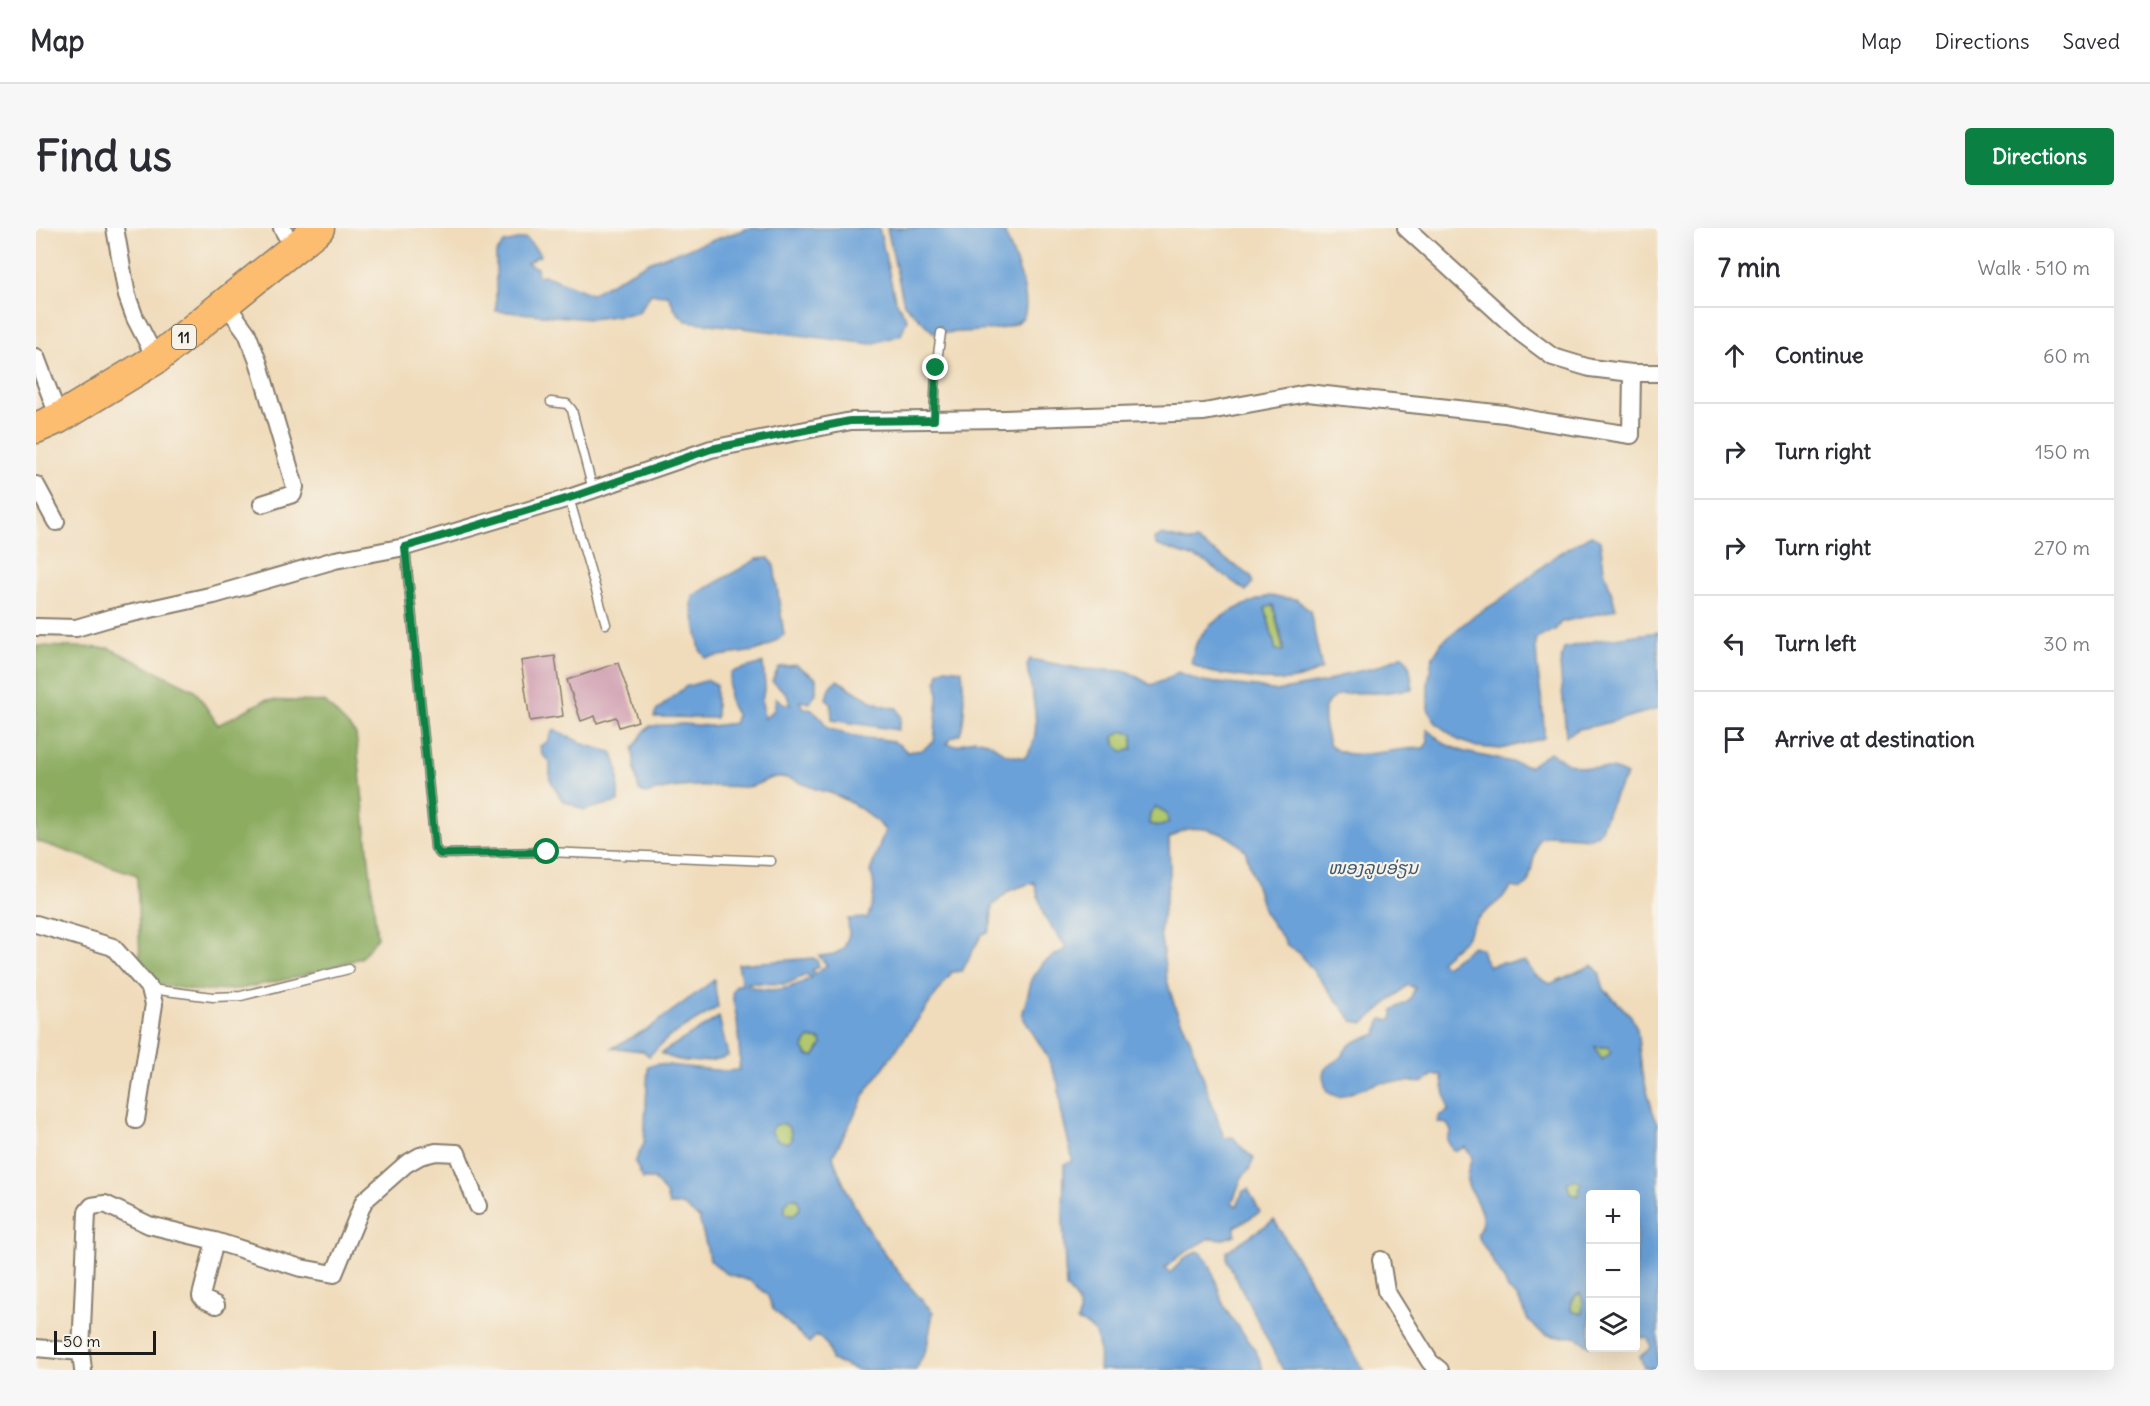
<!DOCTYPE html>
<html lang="en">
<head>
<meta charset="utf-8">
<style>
	body { margin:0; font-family:Delius,"Noto Sans Lao",sans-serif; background:#f7f7f7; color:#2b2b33 }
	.controls { position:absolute; right:18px; bottom:18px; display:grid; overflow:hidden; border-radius:6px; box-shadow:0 6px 24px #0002 }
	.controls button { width:54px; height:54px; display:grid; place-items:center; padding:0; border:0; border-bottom:2px solid #e1e1e2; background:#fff; color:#2b2b33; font:30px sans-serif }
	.scale { position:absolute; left:18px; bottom:15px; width:102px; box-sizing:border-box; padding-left:6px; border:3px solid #1c1c1c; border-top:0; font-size:16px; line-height:21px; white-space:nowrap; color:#1c1c1c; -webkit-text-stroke:4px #f7f3e8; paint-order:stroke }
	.stop { position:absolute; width:18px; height:18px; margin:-14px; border:4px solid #0b8043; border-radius:50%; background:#fff }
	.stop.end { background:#0b8043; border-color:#fff; box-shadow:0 2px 6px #0008 }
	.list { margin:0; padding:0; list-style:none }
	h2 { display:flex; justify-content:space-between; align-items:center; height:78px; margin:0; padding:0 24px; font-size:26px }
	h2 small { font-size:20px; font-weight:400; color:#7c7c81 }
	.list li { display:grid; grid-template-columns:39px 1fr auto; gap:18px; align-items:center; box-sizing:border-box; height:96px; padding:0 24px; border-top:2px solid #e1e1e2 }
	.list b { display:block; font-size:22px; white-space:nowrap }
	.list em { font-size:20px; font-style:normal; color:#7c7c81 }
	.icon { flex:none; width:33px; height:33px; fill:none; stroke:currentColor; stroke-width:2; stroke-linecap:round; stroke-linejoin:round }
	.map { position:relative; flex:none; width:1622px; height:1142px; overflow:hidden; border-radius:6px }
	header { display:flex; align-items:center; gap:36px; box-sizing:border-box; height:84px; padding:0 30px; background:#fff; border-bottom:2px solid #e1e1e2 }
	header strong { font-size:28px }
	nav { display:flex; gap:33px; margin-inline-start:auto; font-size:21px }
	.intro { display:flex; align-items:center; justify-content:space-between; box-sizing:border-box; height:144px; padding:0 36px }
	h1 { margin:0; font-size:42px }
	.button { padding:15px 27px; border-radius:6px; background:#0b8043; color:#fff; font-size:21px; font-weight:700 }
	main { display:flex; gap:36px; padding:0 36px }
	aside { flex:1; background:#fff; border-radius:6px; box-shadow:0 6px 24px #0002 }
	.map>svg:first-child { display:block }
</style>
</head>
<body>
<header>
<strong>Map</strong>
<nav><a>Map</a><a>Directions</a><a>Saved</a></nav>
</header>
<div class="intro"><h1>Find us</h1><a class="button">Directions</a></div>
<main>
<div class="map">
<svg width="1622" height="1142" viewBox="0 0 1622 1142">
	<rect width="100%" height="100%" fill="#f7f3e8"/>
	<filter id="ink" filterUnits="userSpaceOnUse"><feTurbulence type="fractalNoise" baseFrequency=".0167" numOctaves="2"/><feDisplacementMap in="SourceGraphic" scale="12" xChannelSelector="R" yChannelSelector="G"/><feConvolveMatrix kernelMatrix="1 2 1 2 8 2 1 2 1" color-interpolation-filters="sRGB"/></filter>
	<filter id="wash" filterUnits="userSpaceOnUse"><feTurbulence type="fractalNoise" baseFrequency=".008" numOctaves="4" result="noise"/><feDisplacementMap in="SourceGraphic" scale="24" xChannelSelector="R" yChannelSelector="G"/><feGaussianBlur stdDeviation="1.35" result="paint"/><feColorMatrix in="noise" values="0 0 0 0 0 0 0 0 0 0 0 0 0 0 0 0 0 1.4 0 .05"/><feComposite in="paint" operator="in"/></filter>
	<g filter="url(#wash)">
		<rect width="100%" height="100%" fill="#f0dcbb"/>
		<path fill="#b1c86d" stroke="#667244" stroke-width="1.5" d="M1237,377L1247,423H1240L1229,379Z
			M1086,503L1097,506L1096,521L1087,524L1079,516L1078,508Z
			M1120,578L1132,585V595L1125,598L1113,596L1114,585Z
			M773,810L785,812L786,816L779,828H772L767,821Z
			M1573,818L1575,826L1566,833L1558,819Z
			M748,895L754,901L756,912L752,915C743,915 737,911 735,903L739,897Z
			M1539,951L1545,955L1542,968L1534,966L1531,954Z
			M755,970H761L764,977L763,982L756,988L749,985C748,978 749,974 755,970Z
			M1544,1065L1547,1073V1086L1535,1084C1535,1074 1536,1070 1544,1065Z"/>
		<path fill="#8cac60" stroke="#54643e" stroke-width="1.5" d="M0,418L73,420L159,462L182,497L229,472L289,474L320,506L341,710L325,730L253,751L203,761L163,763L121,756L104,736L101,647L0,613Z"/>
		<path fill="#6aa1d8" stroke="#435e7a" stroke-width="1.5" fill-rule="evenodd" d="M713,0H843L859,71L871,91L865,107L835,116L650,93L640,83L632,67L615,66L602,85L554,91L460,83V25L468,15L490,10L505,27L491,35L501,40L502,48L508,47L555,66L615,33Z
			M851,0H967C975,22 994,62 989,85C985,106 915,104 898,105L868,76Z
			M1126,307L1155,314L1160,312L1215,348L1216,356L1210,363L1168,333L1120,317L1119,310Z
			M1555,307L1564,313L1568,341L1580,380L1570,384L1525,394L1519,402L1500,411C1499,444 1509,476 1508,510L1465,521L1441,519L1422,512L1400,495L1392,481V456L1396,430L1406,414L1436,389L1466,371L1519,328Z
			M733,330L738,338L748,407L734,417L719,423L670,430L664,422L656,378L657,368L721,331Z
			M1233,368L1260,371L1274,383L1286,441C1251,459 1232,452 1195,447C1174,444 1174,446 1155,435C1157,428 1158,418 1162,412C1177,388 1208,376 1233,368ZM1237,377L1247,415V423L1240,422L1229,380Z
			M1622,404V481L1563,497L1543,501L1530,508L1524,437L1528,420L1563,412Z
			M1367,427L1373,435L1377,461C1365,462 1352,465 1340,465C1324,465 1292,460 1288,484C1286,493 1291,507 1293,516C1296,519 1301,523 1305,524C1329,531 1362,519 1388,520L1392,513L1391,501L1409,516L1429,524L1494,538L1514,524C1525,532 1540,540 1554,540C1573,542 1572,538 1591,547L1580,565L1563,605L1555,610L1513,607L1502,611L1492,656L1485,661L1476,659L1465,671L1441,691L1429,711L1404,733L1409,738L1437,718L1446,721L1447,729L1453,738L1465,735L1490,734L1499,747L1514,756L1556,737L1563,744L1568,761L1595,788L1601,801L1606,844L1617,884L1622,895V1141L1608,1139L1604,1128L1615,1120L1612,1110L1600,1109V966H1554V1118L1539,1108C1516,1111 1498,1107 1488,1084C1483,1073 1484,1070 1472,1062C1469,1049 1448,1021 1441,1006C1455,986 1436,972 1431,953C1430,946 1434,936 1436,929L1429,919L1421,923L1416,921L1411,912L1415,903L1411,896L1401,894L1404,887L1412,883C1412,870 1405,859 1406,847H1397L1388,854C1383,853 1344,854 1339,856C1327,860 1315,865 1302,869L1291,864C1283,839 1287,843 1305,829C1311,824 1305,827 1310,821C1316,812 1331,810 1341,806L1343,796L1346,791L1353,792L1357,789V782L1373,773L1379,760L1372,757L1328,795L1317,793L1263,725L1251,717L1228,684L1209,622C1189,602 1156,592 1133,610L1134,646L1124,704L1131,752L1139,779L1154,811L1188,910L1197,909L1209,923L1218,930L1213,942L1206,949L1196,975L1201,978L1207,963L1212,961L1224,984L1199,999V1007L1188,1011L1174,1010L1143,1028L1129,1040L1134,1045L1150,1029L1162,1023C1177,1030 1182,1067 1190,1082C1204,1105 1219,1113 1227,1142H1063C1064,1130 1065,1109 1054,1100C1051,1097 1045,1095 1041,1093C1047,1081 1040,1069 1030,1061L1027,993L1028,936L1036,934V929L1025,882L1022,855L1010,826L986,788L996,751L1008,734L1031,720L1008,689L998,654L973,663L956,678L955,696L952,705L946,706L926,743L916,744L832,861L797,928C814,982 858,1044 897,1084L891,1119L880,1142H820L795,1132L792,1118L781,1107L773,1115L737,1081L731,1066L714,1053L689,1045L674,1032L663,990L646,977H633L630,966L618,951H607L599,934L608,915L612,838L622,836L689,843L703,842L704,830L701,792L696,766L700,757H706L702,736L778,730L782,734V739L776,742L779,746L791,737L783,728L798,726L808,721L813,706L812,691L831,690C837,679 841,655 834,644L849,602C834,586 817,574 797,566C790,563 781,563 775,559C765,555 755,550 744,549C731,548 723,559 710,559C677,558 642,555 610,566L603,562L599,544L597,521L607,505L614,498L647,496L675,498L699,495L700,486C690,473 692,459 695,444L727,435L729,458L726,472L728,491L738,482L740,470L749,476L755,477L750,465L736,453L743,439L760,437L780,450V465L774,475L764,473L766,479C780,482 784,487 791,500C801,503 812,507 823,509C843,513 857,507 871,524L886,522L898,513L902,470L901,453L903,444L909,440L926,442C927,462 931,486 924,506L915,510L911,516L922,517L938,511L952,514L970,526L988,530C1010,509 995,464 991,437L994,431L1046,441L1091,443L1115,457L1129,452L1142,444L1163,453L1220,459L1241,463L1290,454L1309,446L1338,440ZM1086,503L1097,506L1096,521L1087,524L1079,516L1078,509ZM1120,579L1131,585L1132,595L1125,598L1113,596L1114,585ZM770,747L776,749C755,762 736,765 712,758V755L750,756ZM773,810L785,812L786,817L779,828H772L767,821ZM1573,819L1574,826L1566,832L1559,819ZM749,896L754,901L756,911L752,915L741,912L735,903L739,897ZM1539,951L1545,955L1542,968L1534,966L1531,955ZM755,970H761L764,977L763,982L756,988L749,985C748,978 749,974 755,970ZM1544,1065L1547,1073L1546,1086L1535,1083C1535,1074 1536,1069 1544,1065Z
			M672,452L680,456V490L618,489L620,483L649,459Z
			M801,452C822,464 837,478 861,480L865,489L862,502L796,492L795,476L790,470L796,456Z
			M519,502L550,517L575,524C585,539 582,556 582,574L548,582L526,572L514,551V534L506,526L504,518L511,514L515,506Z
			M678,752L682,779L633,809L613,828L607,823L576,820L613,800Z
			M683,789L692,828C671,836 644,836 625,825Z
			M1238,992L1328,1142H1247L1191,1032V1023Z"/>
		<g id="blocks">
			<path fill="#d2a2b4" d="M519,428L527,488L494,493L485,433Z
				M582,435L602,493L583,499L580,489L561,495L559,488L545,493L531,452Z"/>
		</g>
	</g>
	<g filter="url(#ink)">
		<use href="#blocks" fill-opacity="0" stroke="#867c6c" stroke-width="1.5"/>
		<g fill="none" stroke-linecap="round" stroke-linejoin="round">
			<g stroke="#867c6c" stroke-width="11">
				<path id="lane" d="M515,174L531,176L536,182L557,262
					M898,192L900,140L905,105
					M533,270L570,396
					M369,319L399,620L404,626L511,624L735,633
					M114,761L177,769L205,768L313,741"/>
			</g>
			<g stroke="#867c6c" stroke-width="20">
				<path id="street" d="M79,0L91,68L99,90L120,131
					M246,0L258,21
					M1370,0L1486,106L1517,129L1554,140L1596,145H1622
					M190,76L211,105L223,136L259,259L257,266L226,276
					M0,129L23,190
					M0,257L20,294
					M0,399L40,400L74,390L178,367L299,332L369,319L533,270L675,221L815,193L968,191L1168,184L1271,165L1469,186L1504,193L1595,207L1596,145
					M0,696L77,719L114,761L118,776L100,892
					M179,1013L165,1068L167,1071L180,1077
					M1345,1032L1350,1063L1394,1134L1404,1142
					M0,1120L45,1124L47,1142
					M45,1124L51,984L56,978L69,976L113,997L179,1013L265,1040L298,1046L328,973L370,936L384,928L400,924L421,925L442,978"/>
			</g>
			<g stroke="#867c6c" stroke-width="33">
				<path id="highway" d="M0,200L23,190L120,131L283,0"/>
			</g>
			<use href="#lane" stroke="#fff" stroke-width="8"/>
			<use href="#street" stroke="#fff" stroke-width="16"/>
			<use href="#highway" stroke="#fcbd6f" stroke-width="30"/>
		</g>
	</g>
	<g fill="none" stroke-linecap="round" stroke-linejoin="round" filter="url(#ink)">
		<path stroke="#0b8043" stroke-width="8" d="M511,624L404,626L399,620L369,319L533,270L675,221L814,193L898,192L900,140"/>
	</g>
	<g text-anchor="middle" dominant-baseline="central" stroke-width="4.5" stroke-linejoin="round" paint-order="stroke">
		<rect fill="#f7f3e8" stroke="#5e5c59" stroke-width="1.5" x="136" y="97" width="24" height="24" rx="4.5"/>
		<g font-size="15" font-weight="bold" fill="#1c1c1c">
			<text x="148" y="109">11</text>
		</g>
		<g font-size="18" font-style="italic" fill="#3f5871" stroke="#f7f3e8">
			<text x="1337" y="639">ໜອງລູບອ່ຽນ</text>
		</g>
	</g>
</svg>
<div class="controls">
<button>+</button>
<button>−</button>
<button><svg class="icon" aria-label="layers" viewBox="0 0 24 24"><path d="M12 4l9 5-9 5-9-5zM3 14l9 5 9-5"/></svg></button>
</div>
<div class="scale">50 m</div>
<div class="stop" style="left:511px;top:624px"></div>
<div class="stop end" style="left:900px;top:140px"></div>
</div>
<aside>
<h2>7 min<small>Walk · 510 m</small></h2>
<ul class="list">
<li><svg class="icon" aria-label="ahead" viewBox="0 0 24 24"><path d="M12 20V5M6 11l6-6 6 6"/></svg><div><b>Continue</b></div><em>60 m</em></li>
<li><svg class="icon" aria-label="right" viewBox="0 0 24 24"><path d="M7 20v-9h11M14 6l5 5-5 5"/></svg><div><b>Turn right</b></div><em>150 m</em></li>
<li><svg class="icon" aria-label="right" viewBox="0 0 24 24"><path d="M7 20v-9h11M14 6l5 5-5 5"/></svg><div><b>Turn right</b></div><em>270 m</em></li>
<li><svg class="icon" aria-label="left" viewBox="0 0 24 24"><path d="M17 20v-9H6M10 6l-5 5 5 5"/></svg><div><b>Turn left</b></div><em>30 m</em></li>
<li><svg class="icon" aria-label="arrive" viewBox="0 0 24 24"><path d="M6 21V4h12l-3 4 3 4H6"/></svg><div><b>Arrive at destination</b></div></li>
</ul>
</aside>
</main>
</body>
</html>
